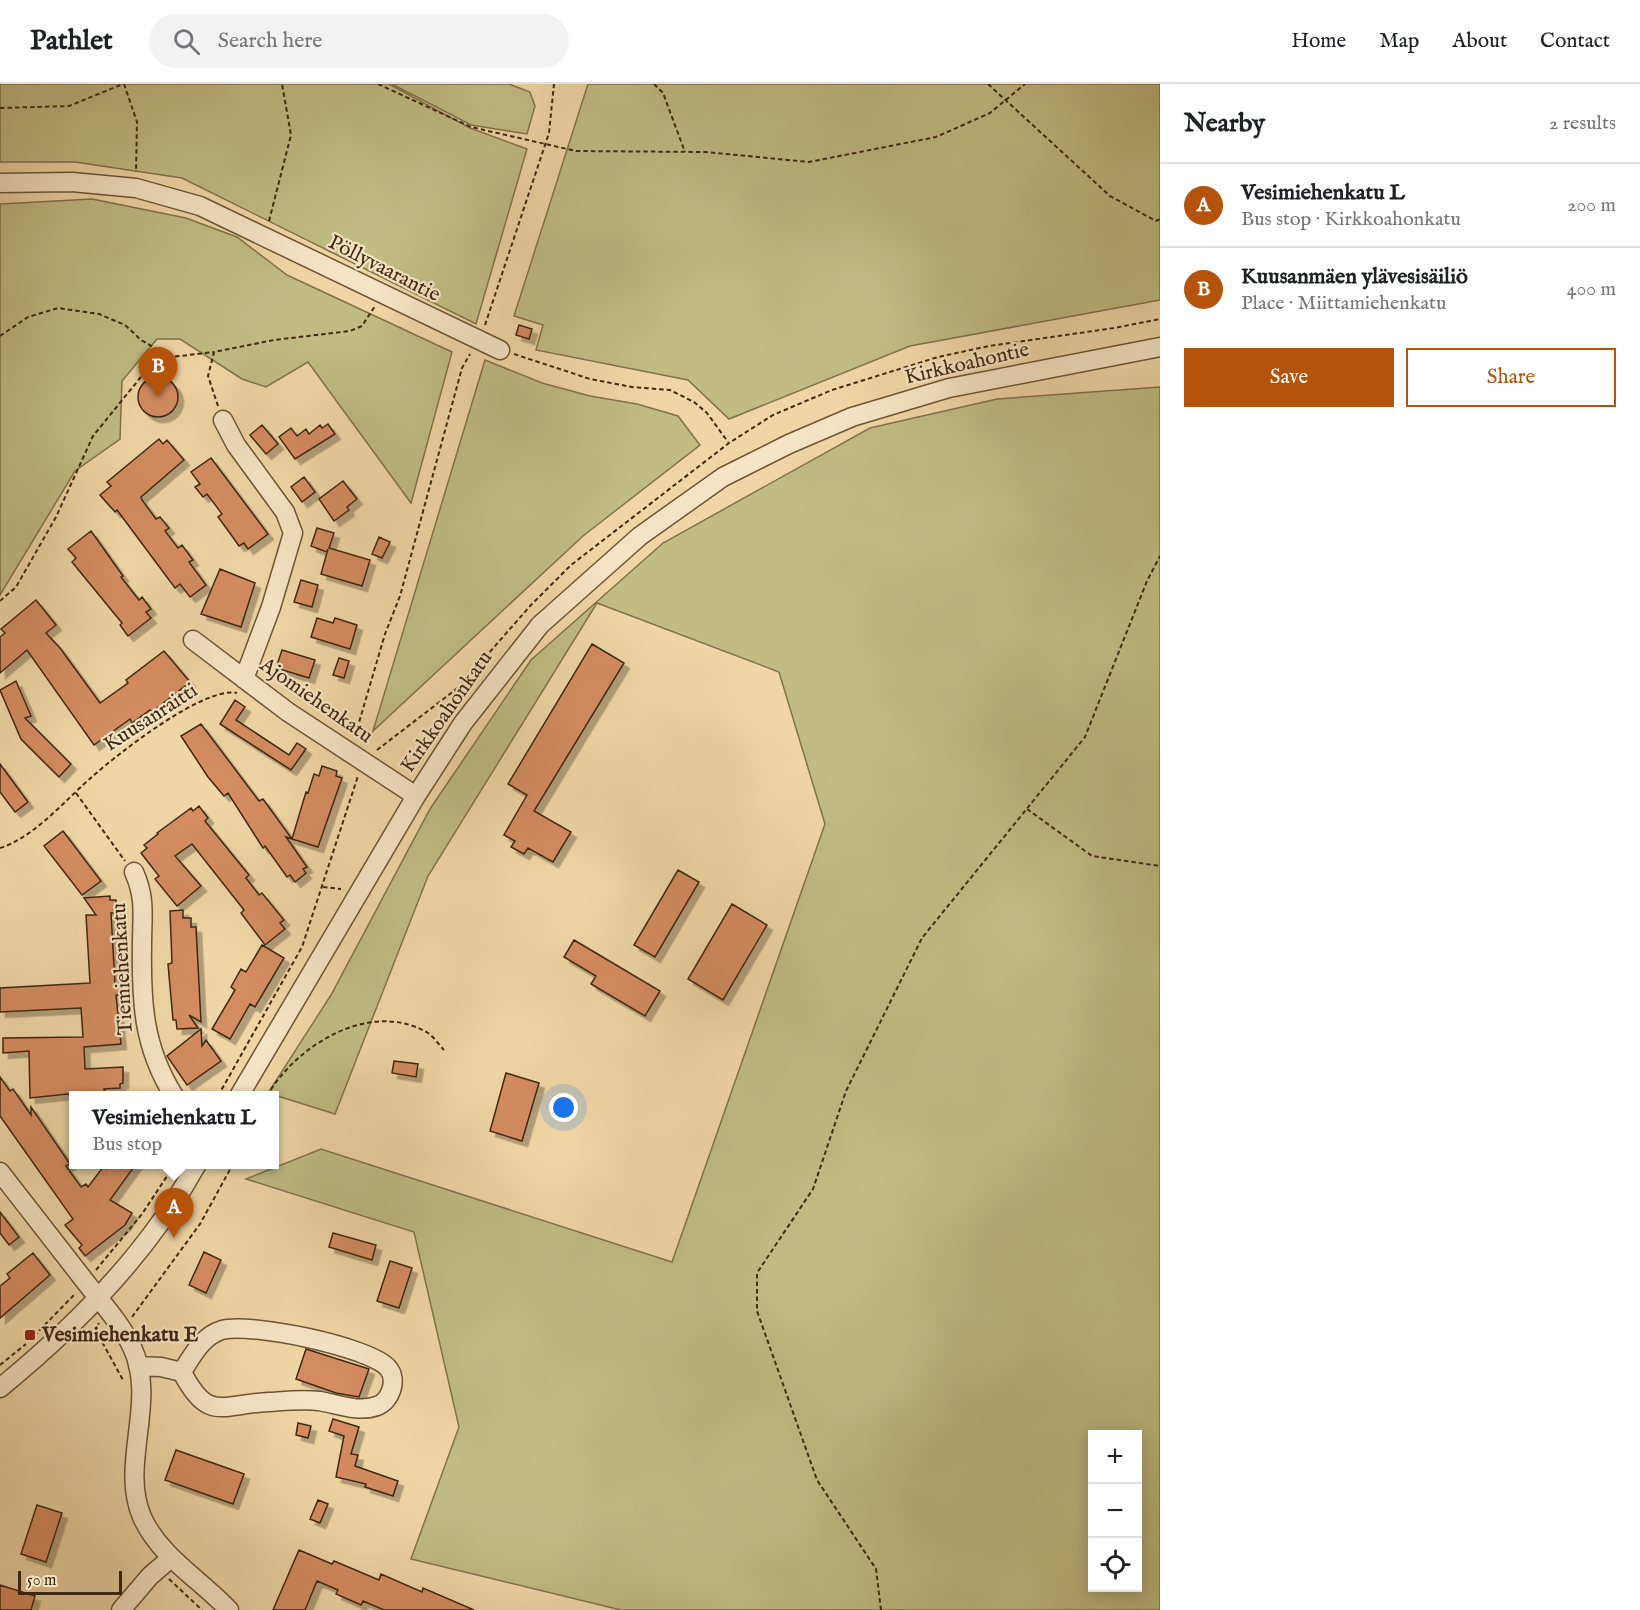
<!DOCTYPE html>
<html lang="en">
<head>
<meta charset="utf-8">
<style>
	body { margin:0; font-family:"IM FELL English",serif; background:#f2f2f2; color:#202124 }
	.controls { position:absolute; right:18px; bottom:18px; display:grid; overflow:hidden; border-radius:0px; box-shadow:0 3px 15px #0003 }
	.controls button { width:54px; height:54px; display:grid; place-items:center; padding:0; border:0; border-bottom:2px solid #e0e0e0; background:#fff; color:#202124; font:30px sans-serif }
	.scale { position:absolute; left:18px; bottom:15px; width:104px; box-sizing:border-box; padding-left:6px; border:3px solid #3f2810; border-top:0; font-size:16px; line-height:21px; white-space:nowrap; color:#3f2810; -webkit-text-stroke:4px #f5e4c4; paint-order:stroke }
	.you { position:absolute; left:564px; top:1024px; width:21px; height:21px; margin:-15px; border:4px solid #fff; border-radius:50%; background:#1a73e8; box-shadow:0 0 0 9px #1a73e833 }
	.badge { display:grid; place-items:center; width:39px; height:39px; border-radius:50%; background:#b45309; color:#fff; font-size:20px; font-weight:700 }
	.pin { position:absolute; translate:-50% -50px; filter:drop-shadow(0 2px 3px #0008) }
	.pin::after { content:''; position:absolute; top:32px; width:21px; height:18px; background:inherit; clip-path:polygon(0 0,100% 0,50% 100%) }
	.popup { position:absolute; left:69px; top:1007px; width:210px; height:78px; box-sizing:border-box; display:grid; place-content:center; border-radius:0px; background:#fff; filter:drop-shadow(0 2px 4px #0005); font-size:20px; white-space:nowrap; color:#757577 }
	.popup b { font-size:22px; color:#202124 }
	.popup::after { content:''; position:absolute; left:50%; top:100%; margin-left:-12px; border:12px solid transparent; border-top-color:#fff }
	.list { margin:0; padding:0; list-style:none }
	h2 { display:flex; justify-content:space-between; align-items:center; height:78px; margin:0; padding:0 24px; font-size:26px }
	h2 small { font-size:20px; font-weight:400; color:#757577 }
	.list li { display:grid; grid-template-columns:39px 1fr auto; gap:18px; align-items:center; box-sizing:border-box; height:84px; padding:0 24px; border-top:2px solid #e0e0e0 }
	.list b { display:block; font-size:22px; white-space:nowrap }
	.list p { margin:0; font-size:20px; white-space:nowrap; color:#757577 }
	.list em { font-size:20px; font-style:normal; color:#757577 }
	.actions { display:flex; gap:12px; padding:18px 24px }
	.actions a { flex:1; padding:14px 0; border:2px solid #b45309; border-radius:0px; text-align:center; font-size:21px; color:#b45309 }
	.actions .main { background:#b45309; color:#fff }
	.icon { flex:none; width:33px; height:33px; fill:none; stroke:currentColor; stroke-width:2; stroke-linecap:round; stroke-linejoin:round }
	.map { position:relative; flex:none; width:1160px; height:1526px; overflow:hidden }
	header { display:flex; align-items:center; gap:36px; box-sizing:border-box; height:84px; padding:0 30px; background:#fff; border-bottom:2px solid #e0e0e0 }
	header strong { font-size:28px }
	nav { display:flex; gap:33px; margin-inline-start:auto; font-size:21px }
	.search { width:420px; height:54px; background:#f2f2f2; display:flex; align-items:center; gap:15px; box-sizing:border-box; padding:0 21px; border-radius:33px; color:#757577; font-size:22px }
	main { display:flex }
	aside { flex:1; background:#fff }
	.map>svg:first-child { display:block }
</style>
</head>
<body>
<header>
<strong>Pathlet</strong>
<div class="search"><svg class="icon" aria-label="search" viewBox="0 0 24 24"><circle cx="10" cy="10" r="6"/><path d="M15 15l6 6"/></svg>Search here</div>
<nav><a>Home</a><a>Map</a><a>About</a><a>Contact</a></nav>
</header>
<main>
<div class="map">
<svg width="1160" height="1526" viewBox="0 0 1160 1526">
	<defs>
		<filter id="shadow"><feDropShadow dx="5.5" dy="5.5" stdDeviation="0" flood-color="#0004"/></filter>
	</defs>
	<rect width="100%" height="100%" fill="#f0d6a5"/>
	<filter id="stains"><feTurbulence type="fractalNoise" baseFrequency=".00333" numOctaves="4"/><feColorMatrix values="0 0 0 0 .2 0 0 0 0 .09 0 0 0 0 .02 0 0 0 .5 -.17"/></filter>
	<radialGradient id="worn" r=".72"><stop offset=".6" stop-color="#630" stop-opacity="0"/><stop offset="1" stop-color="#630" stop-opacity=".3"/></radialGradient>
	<path fill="#c0bc82" stroke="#807249" stroke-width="1.5" fill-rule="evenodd" d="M0,0H389L470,44L527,65L476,240L182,94L75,78H0Z
		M392,0H509L530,8L535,22L527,50L471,41Z
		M588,0H1160V216L910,262L729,335L688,296L536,266L543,241L514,232Z
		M92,115L186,134L237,153L287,191L452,268L411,419L308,278L266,303L242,295L180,255H157L122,297L120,355L75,387L0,511V120Z
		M485,276L542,299L590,312L637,320L678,332L700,361L583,452L373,647Z
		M1160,303V1526H621L411,1475L459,1343L414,1148L246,1095L321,1065L672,1178L825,740L779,588L597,519L428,792L335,1030L268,1009L331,911L430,725L531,576L663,459L870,344L997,315ZM1092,1350H1138V1504H1092Z"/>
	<path fill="#d48c61" stroke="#3f2810" stroke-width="1.5" filter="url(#shadow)" d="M519,241L532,245L529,255L516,251Z
		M138 313a20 20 0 1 1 40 0a20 20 0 1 1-40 0Z
		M328,340L335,350L295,375L279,353L291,344L297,352L306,345L309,350L320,341L322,344Z
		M262,341L278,360L266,370L250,351Z
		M159,355L163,360L167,356L184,376L141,413L142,416L156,435L160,433L169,444L165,447L178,464L182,461L193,476L189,478L206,501L190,513L180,500L175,504L117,426L115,428L100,411L111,402L107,398Z
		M211,374L268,450L248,465L244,459L239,462L232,452L218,433L222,430L207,410L203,413L195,403L200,400L191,388Z
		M304,393L315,408L302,418L291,403Z
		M343,397L357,415L347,423L349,426L334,437L319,415Z
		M317,444L334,449L329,464L370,476L362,502L321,490L328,465L327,468L311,462Z
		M91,447L123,492L121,493L139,516L142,513L151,525L146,528L151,534L128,552L120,541L122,539L72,478L76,474L68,465Z
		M379,453L390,458L382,474L372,470Z
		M220,485L255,499L241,543L201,530Z
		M301,496L318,501L312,523L294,518Z
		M36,516L56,541L46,549L60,564L100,619L128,599L126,596L164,567L190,598L152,628L150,626L132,639L130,635L94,661L27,566L0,589V553L5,549L1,545Z
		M317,534L333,539L335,534L357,541L350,565L311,553Z
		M592,560L624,579L534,727L571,748L553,778L528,764L524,770L511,763L515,757L504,751L527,711L508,700Z
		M282,566L315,576L309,594L276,584Z
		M339,574L349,577L344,594L333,591Z
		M16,597L31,632L25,634L71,680L59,693L21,655L0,606Z
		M235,616L245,623L236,636L289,671L297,659L306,665L291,686L220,640Z
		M201,640L259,717L263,715L292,755L286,753L307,783L303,785L306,789L295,798L290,791L287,793L265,762L263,764L228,709L224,712L208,693L181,652Z
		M0,680L28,718L15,728L0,708Z
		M322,682L337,687L336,692L342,694L318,763L292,755L306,708L308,709L314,690L319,692Z
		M199,722L208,734L205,737L249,791L246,794L259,811L262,809L284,836L280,839L285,845L265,861L241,829L244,826L192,760L175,772L201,802L177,822L155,795L159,792L141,769L147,764L144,761L158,750L157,749L191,724L193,727Z
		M63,747L101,797L82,811L44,762Z
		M678,786L699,798L655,873L634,861Z
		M110,812V816H116L117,829H111L115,900H120V911H116L121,960L84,963L85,985L123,983V999L120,1000V1004L104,1005L105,1011L68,1010L30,1014L29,967L3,969V954L83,953L81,924L0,928V904L90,899L86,831H96L84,814Z
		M732,820L767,841L723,916L688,895Z
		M183,826V834H191V843H196L201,938L189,931L198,944L177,945L176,936H173L168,880L172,879L170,827Z
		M574,856L660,907L645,932L591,900L596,892L564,873Z
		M262,861L284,874L255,923L250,920L230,955L212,945L235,906L231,903L241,885L246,888Z
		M201,945L202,962L206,956L221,977L187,1001L167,972Z
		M394,977L418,980L416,993L392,989Z
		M506,989L539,999L522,1057L490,1047Z
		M0,993L10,1007L13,1005L31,1031V1023L70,1080L66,1082L81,1103L86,1100L88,1103L103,1083L106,1085L110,1080H136L110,1116L132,1129L125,1141L85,1172L79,1164L82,1161L65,1141L73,1135L0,1032Z
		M0,1128L19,1153L9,1161L0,1149Z
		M333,1149L376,1161L372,1176L329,1163Z
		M204,1168L221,1176L206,1209L189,1201Z
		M33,1169L50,1191L0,1234V1202L10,1194L7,1190Z
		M390,1177L412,1184L399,1224L377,1217Z
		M306,1265L369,1285L359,1313L336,1309L296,1295Z
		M333,1335L359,1343L351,1370L358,1371L355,1382L398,1397L393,1412L365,1403L366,1400L336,1393L344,1352L329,1347Z
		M298,1339L311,1342L308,1354L296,1351Z
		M176,1366L244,1390L233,1420L165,1396Z
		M318,1416L328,1420L320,1439L310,1435Z
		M37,1421L62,1429L46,1478L21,1470Z
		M299,1466L332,1480L334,1477L379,1496L381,1490L422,1508L423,1504L474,1526H384L363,1517L361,1521L352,1517L336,1510L338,1506L317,1497L305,1526H273Z
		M0,1501L35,1512L31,1526H0Z"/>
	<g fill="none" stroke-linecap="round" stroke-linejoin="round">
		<g stroke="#6b5435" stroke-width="21">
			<path id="minor" d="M0,99L72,98L136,104L200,122L500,266
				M223,336L236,361L285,428L293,449L271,523L244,595
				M193,556L288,628L416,712
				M134,788C146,815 142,832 142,861C141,917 143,963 174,1012
				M239,1012L416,712L463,639L540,541L640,452L723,393L789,360L852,333L949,304L1160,263
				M0,1088C28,1124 56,1160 84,1196C100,1217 121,1239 132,1263C158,1318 119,1379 142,1433C160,1473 200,1495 229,1526
				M138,1282L161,1283L182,1288C192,1272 202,1252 222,1246C250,1238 370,1263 388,1284C398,1295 391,1317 377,1322C357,1329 338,1320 319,1317C302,1315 285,1317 269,1318C222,1320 208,1339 182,1288
				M0,1304C60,1255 115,1202 160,1139C174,1121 185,1100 197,1080
				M121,1526L150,1492L171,1474"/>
		</g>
		<path stroke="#3f2810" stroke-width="2" stroke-dasharray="4.5 3" stroke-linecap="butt" d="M124,0L137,38L136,88
			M378,0L471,43L576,67L706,68L809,78L936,53L990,29L1025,0
			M654,0L663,9L685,68
			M988,0L1110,112L1156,137L1160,135
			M0,24L69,22L123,0
			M269,137L291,51L282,0
			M485,241L549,49L554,0
			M0,252L28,233L58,224L99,230L125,241L141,256L171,273
			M514,270L590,295L632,303L670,306L694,318L707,329L728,358
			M218,322L208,292L214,268L274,256L350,247L362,242L375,222
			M0,517L16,503L56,433L93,352L145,288L171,273L214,268
			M355,652L385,550L400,512L462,284L470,270
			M377,666L459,603L531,521L571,481L729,359L773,331L832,306L938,273L989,262L1114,244L1160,235
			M76,709L125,777
			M1027,725L1092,772L1160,782
			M0,764C34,754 67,714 93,692C119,669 204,602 237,609
			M323,803L341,805
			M218,1012L302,863L358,692
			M267,1012C296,961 371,915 428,949C434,953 439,961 444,966
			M96,1186L142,1130L175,1080
			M132,1233L200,1140L233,1080
			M99,1239L95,1245L123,1296
			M34,1252L74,1211
			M0,1281L26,1260
			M169,1495L202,1526
			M881,1526L876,1485L817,1396L757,1227V1189L813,1105L846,1007L922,854L1085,653L1147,497L1160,472"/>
		<use href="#minor" stroke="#f5e4c4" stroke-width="18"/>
	</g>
	<rect fill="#8f2418" stroke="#f5e4c4" stroke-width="2" x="24" y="1245" width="12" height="12" rx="3"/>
	<g text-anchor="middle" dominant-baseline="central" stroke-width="4.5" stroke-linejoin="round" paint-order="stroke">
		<g font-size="21" fill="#3f2810" stroke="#f5e4c4">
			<text transform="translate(384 185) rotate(27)">Pöllyvaarantie</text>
			<text transform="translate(967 280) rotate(-13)">Kirkkoahontie</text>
			<text transform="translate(316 617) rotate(35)">Ajomiehenkatu</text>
			<text transform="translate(447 628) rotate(-55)">Kirkkoahonkatu</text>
			<text transform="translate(151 634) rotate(-33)">Kuusanraitti</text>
			<text transform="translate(123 885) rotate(-93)">Tiemiehenkatu</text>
		</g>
		<g font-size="21" font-weight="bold" fill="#3f2810" stroke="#f5e4c4" text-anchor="start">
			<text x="42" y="1251">Vesimiehenkatu E</text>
		</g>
	</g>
	<rect width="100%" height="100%" filter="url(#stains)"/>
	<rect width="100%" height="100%" fill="url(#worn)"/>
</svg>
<div class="controls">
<button>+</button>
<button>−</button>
<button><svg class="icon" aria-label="locate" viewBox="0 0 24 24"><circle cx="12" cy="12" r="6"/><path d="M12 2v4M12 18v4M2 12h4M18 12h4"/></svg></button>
</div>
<div class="scale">50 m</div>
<div class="you"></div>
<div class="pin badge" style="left:174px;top:1154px">A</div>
<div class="popup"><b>Vesimiehenkatu L</b>Bus stop</div>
<div class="pin badge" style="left:158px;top:313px">B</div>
</div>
<aside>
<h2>Nearby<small>2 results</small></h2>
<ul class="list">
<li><span class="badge">A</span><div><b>Vesimiehenkatu L</b><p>Bus stop · Kirkkoahonkatu</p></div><em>200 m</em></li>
<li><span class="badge">B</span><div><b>Kuusanmäen ylävesisäiliö</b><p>Place · Miittamiehenkatu</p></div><em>400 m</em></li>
</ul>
<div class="actions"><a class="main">Save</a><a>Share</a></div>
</aside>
</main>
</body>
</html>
